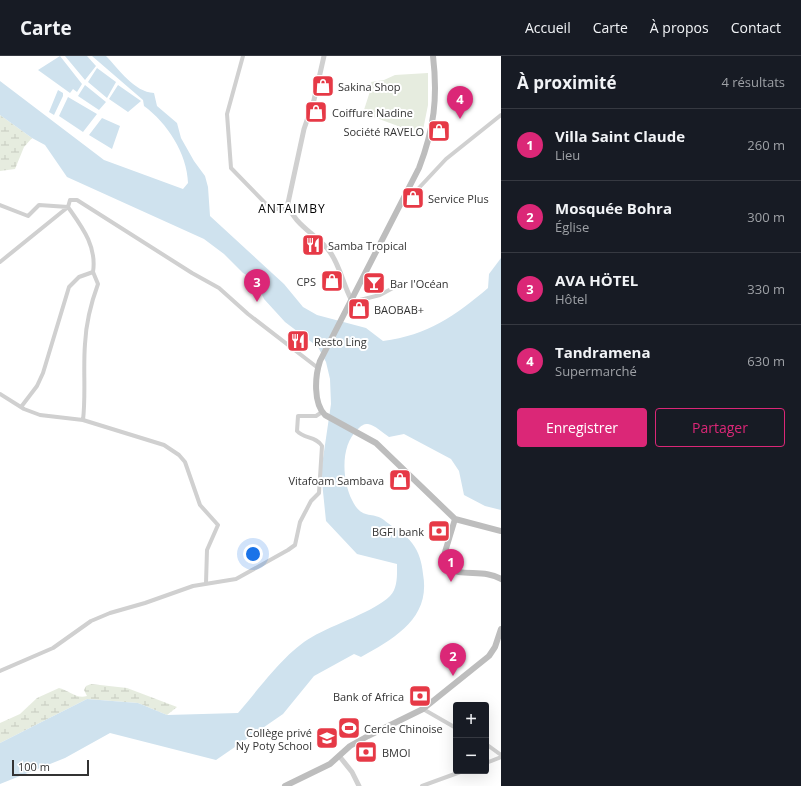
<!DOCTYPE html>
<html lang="fr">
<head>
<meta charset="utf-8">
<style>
	body { margin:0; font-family:"Open Sans",sans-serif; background:#242831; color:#f1f3f6 }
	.controls { position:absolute; right:12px; bottom:12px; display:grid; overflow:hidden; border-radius:4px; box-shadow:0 4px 16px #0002 }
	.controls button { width:36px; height:36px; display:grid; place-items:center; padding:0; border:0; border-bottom:1px solid #363941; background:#171b24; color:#f1f3f6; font:20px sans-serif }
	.scale { position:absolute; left:12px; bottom:10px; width:77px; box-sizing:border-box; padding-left:4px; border:2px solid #333; border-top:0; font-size:11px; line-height:14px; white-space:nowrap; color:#333; -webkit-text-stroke:3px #fff; paint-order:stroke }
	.you { position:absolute; left:253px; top:498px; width:14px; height:14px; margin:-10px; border:3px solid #fff; border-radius:50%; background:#1a73e8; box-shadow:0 0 0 6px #1a73e833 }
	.badge { display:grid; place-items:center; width:26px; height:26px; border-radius:50%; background:#db2777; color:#fff; font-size:13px; font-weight:700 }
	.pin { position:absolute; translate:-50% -33px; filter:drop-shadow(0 1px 2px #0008) }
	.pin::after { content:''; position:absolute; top:21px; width:14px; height:12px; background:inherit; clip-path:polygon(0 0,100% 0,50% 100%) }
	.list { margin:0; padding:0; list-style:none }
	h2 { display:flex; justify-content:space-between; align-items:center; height:52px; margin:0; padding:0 16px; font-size:17px }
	h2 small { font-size:13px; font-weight:400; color:#9ea1a6 }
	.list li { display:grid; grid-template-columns:26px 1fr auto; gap:12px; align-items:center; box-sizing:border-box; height:72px; padding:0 16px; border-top:1px solid #363941 }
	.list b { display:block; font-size:15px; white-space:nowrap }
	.list p { margin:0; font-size:13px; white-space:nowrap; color:#9ea1a6 }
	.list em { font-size:13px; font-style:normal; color:#9ea1a6 }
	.actions { display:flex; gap:8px; padding:12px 16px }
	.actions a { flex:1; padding:9px 0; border:1px solid #db2777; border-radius:4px; text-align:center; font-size:14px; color:#db2777 }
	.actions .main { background:#db2777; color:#fff }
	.map { position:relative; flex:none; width:501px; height:730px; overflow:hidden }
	header { display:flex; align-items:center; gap:24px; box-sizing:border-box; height:56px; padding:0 20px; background:#171b24; border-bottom:1px solid #363941 }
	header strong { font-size:19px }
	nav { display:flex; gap:22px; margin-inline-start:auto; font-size:14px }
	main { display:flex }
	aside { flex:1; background:#171b24 }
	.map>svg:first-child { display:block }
</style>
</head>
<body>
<header>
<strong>Carte</strong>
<nav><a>Accueil</a><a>Carte</a><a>À propos</a><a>Contact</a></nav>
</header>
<main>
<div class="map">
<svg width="501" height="730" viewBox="0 0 501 730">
	<defs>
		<pattern id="wetland-marsh" width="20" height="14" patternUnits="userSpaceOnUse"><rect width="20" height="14" fill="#e6ecdf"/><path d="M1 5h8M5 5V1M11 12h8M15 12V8" fill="none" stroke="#c6cbc0"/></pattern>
	</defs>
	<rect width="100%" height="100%" fill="#fff"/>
	<path fill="url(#wetland-marsh)" d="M0,59L32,82L24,91L15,113L0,115Z
		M91,628L127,632L177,651L167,659L138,647L87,643L0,687V667L20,658L37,642L59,632C70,635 76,643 87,640L84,634L86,630Z"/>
	<path fill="#e6ecdf" d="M428,17V49L422,79L363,57L372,29L371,26L384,24L395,19Z
		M348,661L358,666L349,682L341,677Z"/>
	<path fill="#cfe2ee" d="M60,0L82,28L77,36L73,33L70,37L38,14Z
		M65,0H87L96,10L85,24Z
		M92,0H106C119,13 134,36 154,37L157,50L177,67L181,82L194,105L205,120L208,131L210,160L284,228L303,251L317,259L366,272L383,285C428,279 455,260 488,232L489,218L501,202V454L485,450L464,439L459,415L451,403L404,378L389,381C383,377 375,369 368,368C363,368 361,370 358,373C340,389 342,424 352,444C362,465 373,455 384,464C391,470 408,480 412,487C419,496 422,507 423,518C431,562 395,582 361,601L354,598L314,620L283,658L216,704L110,677L65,702L0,728V687L87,643L138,647L167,659L238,657C259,633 285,596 312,581C334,568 374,556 390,540C398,532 397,518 397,508L357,498L326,465L321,416L331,348L330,323L326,306L318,291L285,266L264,243L259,232L252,222L243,217L224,198L204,183L67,121L45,89L32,82L0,59V25L104,104L183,133L188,127C187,97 167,67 144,50L143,44Z
		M97,12L116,26L107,42L88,26Z
		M85,29L106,46L99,54L78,40Z
		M118,29L141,45L128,56L109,43Z
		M58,34L63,37V40L54,59L49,56Z
		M68,41L97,58L83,76L59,60Z
		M102,62L120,70L112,93L89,79Z"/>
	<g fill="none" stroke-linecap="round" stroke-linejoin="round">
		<path stroke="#d0d0d0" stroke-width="4" d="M243,0L227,58L231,112L267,149L276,153H289
			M404,142L417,134L446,103L501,59
			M0,149L28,160L39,149L68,151C82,171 97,190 93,216
			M0,206L68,151L70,144H77L192,217L219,232L248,258L318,312
			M351,243L356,245L380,239L404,226
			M0,338L24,353L40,359L83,364L164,389L179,399L185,406L200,449L218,469L207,494L206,527
			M21,351L37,330L43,317L69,231L79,221L93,216L98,228C91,247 86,267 85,288C83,313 86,339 83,364
			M0,615L53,592L91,565L110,557L145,547L193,530L236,523L288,494L295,489L300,466L311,445L319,437L322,390C316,380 304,383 297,375L298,360H316L322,356
			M423,653L456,672
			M486,688L501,699
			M486,707L501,701
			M422,730L463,715"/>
		<path stroke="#d0d0d0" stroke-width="5" d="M324,0L314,44L304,73L288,147C292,168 318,179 330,196C340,210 343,228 351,243
			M340,701L352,716L359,730"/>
		<path stroke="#bdbdbd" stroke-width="6" d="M433,0C438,42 434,73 419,112L320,305C315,320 313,347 325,359L376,387L455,463L501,475
			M455,463L445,496L446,512C462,521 485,513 501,523
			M285,730L330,708L350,690L368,680L423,653L489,600L495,591L501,573"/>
	</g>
	<defs>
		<g id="shop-square" transform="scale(1.15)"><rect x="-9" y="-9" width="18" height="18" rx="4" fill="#e63946" stroke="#fff"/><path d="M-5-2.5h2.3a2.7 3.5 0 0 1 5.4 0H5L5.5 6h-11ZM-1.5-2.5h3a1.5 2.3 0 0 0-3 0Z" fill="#fff"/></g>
		<g id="restaurant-square" transform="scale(1.15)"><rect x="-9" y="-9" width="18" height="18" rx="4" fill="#e63946" stroke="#fff"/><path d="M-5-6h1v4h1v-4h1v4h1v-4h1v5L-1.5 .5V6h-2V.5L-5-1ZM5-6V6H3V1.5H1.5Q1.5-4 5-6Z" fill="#fff"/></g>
		<g id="bar-square" transform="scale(1.15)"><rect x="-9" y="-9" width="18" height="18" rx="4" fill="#e63946" stroke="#fff"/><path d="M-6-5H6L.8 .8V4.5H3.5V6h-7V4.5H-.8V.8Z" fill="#fff"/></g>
		<g id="bank-square" transform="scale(1.15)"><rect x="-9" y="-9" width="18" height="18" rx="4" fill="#e63946" stroke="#fff"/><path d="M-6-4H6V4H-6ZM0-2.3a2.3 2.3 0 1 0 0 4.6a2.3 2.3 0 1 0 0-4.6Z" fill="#fff"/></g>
		<g id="stadium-square" transform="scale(1.15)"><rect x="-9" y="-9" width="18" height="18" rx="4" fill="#e63946" stroke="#fff"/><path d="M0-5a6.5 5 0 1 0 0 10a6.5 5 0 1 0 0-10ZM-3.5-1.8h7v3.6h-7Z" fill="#fff"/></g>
		<g id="school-square" transform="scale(1.15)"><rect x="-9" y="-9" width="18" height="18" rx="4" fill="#e63946" stroke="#fff"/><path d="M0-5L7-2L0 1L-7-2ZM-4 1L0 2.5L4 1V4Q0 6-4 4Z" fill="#fff"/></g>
	</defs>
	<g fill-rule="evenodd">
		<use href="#shop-square" x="323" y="30"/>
		<use href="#shop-square" x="316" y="56"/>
		<use href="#shop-square" x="439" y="75"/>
		<use href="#shop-square" x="413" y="142"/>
		<use href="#restaurant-square" x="313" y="189"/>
		<use href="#shop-square" x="332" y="225"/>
		<use href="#bar-square" x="374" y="227"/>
		<use href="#shop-square" x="359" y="253"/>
		<use href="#restaurant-square" x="298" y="285"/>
		<use href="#shop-square" x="400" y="424"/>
		<use href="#bank-square" x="439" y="475"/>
		<use href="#bank-square" x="420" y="640"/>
		<use href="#stadium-square" x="349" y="672"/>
		<use href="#school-square" x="327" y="682"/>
		<use href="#bank-square" x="366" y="696"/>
	</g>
	<g text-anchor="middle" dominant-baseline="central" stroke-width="4" stroke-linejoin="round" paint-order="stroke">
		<g font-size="11" fill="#333" stroke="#fff" text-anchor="start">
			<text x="338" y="30">Sakina Shop</text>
			<text x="332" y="56">Coiffure Nadine</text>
			<text x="424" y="75" text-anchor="end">Société RAVELO</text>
			<text x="428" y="142">Service Plus</text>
			<text x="328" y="189">Samba Tropical</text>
			<text x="316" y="225" text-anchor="end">CPS</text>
			<text x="390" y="227">Bar l'Océan</text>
			<text x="374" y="253">BAOBAB+</text>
			<text x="314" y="285">Resto Ling</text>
			<text x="384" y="424" text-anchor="end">Vitafoam Sambava</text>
			<text x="424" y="475" text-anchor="end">BGFI bank</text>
			<text x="404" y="640" text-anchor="end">Bank of Africa</text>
			<text x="364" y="672">Cercle Chinoise</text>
			<text x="312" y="676" text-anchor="end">Collège privé<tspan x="312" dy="13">Ny Poty School</tspan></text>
			<text x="382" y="696">BMOI</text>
		</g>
		<g font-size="12" letter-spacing="1" fill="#000" stroke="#fff">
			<text x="292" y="152">ANTAIMBY</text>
		</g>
	</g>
</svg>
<div class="controls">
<button>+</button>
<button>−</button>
</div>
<div class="scale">100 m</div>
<div class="you"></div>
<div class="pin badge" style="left:451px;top:526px">1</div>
<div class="pin badge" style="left:453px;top:620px">2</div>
<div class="pin badge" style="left:257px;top:246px">3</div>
<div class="pin badge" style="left:460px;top:63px">4</div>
</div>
<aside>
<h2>À proximité<small>4 résultats</small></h2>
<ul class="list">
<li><span class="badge">1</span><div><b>Villa Saint Claude</b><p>Lieu</p></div><em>260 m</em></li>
<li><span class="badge">2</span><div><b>Mosquée Bohra</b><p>Église</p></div><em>300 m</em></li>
<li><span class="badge">3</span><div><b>AVA HÖTEL</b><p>Hôtel</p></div><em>330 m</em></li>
<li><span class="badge">4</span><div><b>Tandramena</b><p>Supermarché</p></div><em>630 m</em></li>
</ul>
<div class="actions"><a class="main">Enregistrer</a><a>Partager</a></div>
</aside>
</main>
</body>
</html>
